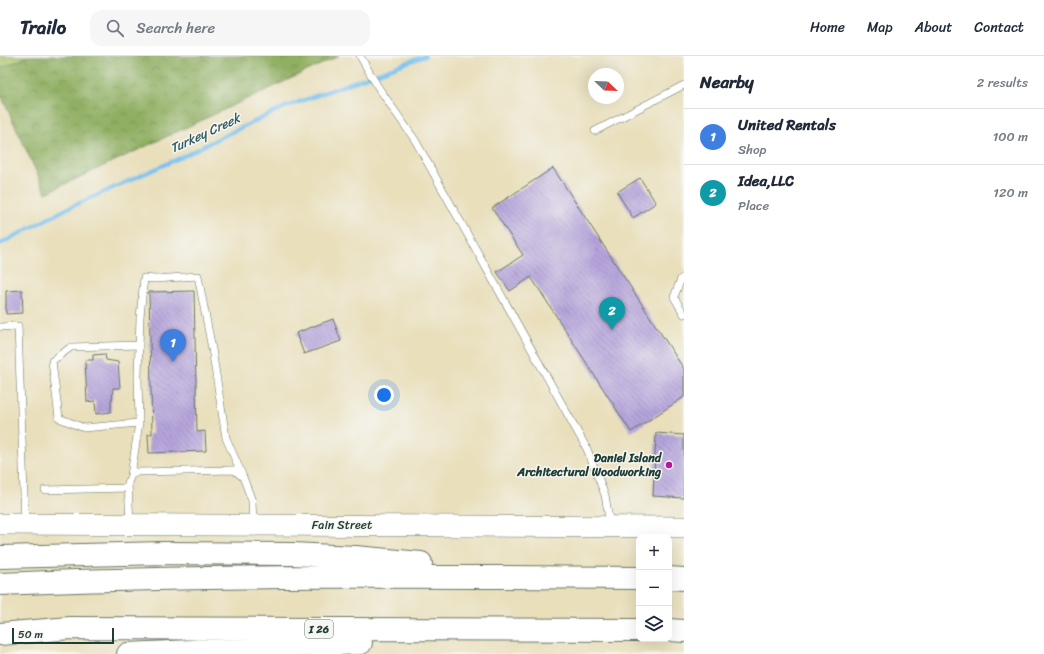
<!DOCTYPE html>
<html lang="en">
<head>
<meta charset="utf-8">
<style>
	body { margin:0; font-family:Sriracha,sans-serif; background:#f6f6f7; color:#1f2937 }
	.controls { position:absolute; right:12px; bottom:12px; display:grid; overflow:hidden; border-radius:8px; box-shadow:0 4px 16px #0002 }
	.controls button { width:36px; height:36px; display:grid; place-items:center; padding:0; border:0; border-bottom:1px solid #e0e1e3; background:#fff; color:#1f2937; font:20px sans-serif }
	.compass { position:absolute; left:588px; top:12px; width:36px; height:36px; border-radius:50%; background:#fff; box-shadow:0 4px 16px #0002; rotate:113deg }
	.scale { position:absolute; left:12px; bottom:10px; width:102px; box-sizing:border-box; padding-left:4px; border:2px solid #1f3d34; border-top:0; font-size:11px; line-height:14px; white-space:nowrap; color:#1f3d34; -webkit-text-stroke:3px #f6f6f2; paint-order:stroke }
	.you { position:absolute; left:384px; top:339px; width:14px; height:14px; margin:-10px; border:3px solid #fff; border-radius:50%; background:#1a73e8; box-shadow:0 0 0 6px #1a73e833 }
	.badge { display:grid; place-items:center; width:26px; height:26px; border-radius:50%; background:#b5179e; color:#fff; font-size:13px; font-weight:700 }
	.pin { position:absolute; translate:-50% -33px; filter:drop-shadow(0 1px 2px #0008) }
	.pin::after { content:''; position:absolute; top:21px; width:14px; height:12px; background:inherit; clip-path:polygon(0 0,100% 0,50% 100%) }
	.list { margin:0; padding:0; list-style:none }
	h2 { display:flex; justify-content:space-between; align-items:center; height:52px; margin:0; padding:0 16px; font-size:17px }
	h2 small { font-size:13px; font-weight:400; color:#747a83 }
	.list li { display:grid; grid-template-columns:26px 1fr auto; gap:12px; align-items:center; box-sizing:border-box; height:56px; padding:0 16px; border-top:1px solid #e0e1e3 }
	.list b { display:block; font-size:15px; white-space:nowrap }
	.list p { margin:0; font-size:13px; white-space:nowrap; color:#747a83 }
	.list em { font-size:13px; font-style:normal; color:#747a83 }
	.icon { flex:none; width:22px; height:22px; fill:none; stroke:currentColor; stroke-width:2; stroke-linecap:round; stroke-linejoin:round }
	.map { position:relative; flex:none; width:684px; height:598px; overflow:hidden }
	header { display:flex; align-items:center; gap:24px; box-sizing:border-box; height:56px; padding:0 20px; background:#fff; border-bottom:1px solid #e0e1e3 }
	header strong { font-size:19px }
	nav { display:flex; gap:22px; margin-inline-start:auto; font-size:14px }
	.search { width:280px; height:36px; background:#f6f6f7; display:flex; align-items:center; gap:10px; box-sizing:border-box; padding:0 14px; border-radius:12px; color:#747a83; font-size:15px }
	main { display:flex }
	aside { flex:1; background:#fff }
	.map>svg:first-child { display:block }
</style>
</head>
<body>
<header>
<strong>Trailo</strong>
<div class="search"><svg class="icon" aria-label="search" viewBox="0 0 24 24"><circle cx="10" cy="10" r="6"/><path d="M15 15l6 6"/></svg>Search here</div>
<nav><a>Home</a><a>Map</a><a>About</a><a>Contact</a></nav>
</header>
<main>
<div class="map">
<svg width="684" height="598" viewBox="0 0 684 598">
	<defs>
		<pattern id="forest-crowns" width="20" height="18" patternUnits="userSpaceOnUse"><rect width="20" height="18" fill="#90af62"/><path d="M2 6a3 3 0 1 1 6 0M12 15a3 3 0 1 1 6 0" fill="none" stroke="#759052"/></pattern>
		<pattern id="wetland-marsh" width="20" height="14" patternUnits="userSpaceOnUse"><rect width="20" height="14" fill="#b6cb6f"/><path d="M1 5h8M5 5V1M11 12h8M15 12V8" fill="none" stroke="#93a65c"/></pattern>
		<pattern id="building-back-hatch" width="6" height="6" patternUnits="userSpaceOnUse"><rect width="6" height="6" fill="#b6a4dc"/><path d="M-1 5l2 2M0 0l6 6M5-1l2 2" fill="none" stroke="#9387b3"/></pattern>
	</defs>
	<rect width="100%" height="100%" fill="#f6f6f2"/>
	<filter id="ink" filterUnits="userSpaceOnUse"><feTurbulence type="fractalNoise" baseFrequency=".025" numOctaves="2"/><feDisplacementMap in="SourceGraphic" scale="8" xChannelSelector="R" yChannelSelector="G"/><feConvolveMatrix kernelMatrix="1 2 1 2 8 2 1 2 1" color-interpolation-filters="sRGB"/></filter>
	<filter id="wash" filterUnits="userSpaceOnUse"><feTurbulence type="fractalNoise" baseFrequency=".012" numOctaves="4" result="noise"/><feDisplacementMap in="SourceGraphic" scale="16" xChannelSelector="R" yChannelSelector="G"/><feGaussianBlur stdDeviation="0.9" result="paint"/><feColorMatrix in="noise" values="0 0 0 0 0 0 0 0 0 0 0 0 0 0 0 0 0 1.4 0 .05"/><feComposite in="paint" operator="in"/></filter>
	<g filter="url(#wash)">
		<rect width="100%" height="100%" fill="#e9dfbb"/>
		<path fill="url(#forest-crowns)" stroke="#58764b" d="M29,0H339L46,137L0,37V12Z"/>
		<path fill="url(#wetland-marsh)" stroke="#6a8452" d="M0,0H29L0,12Z"/>
		<g fill="none" stroke-linecap="round" stroke-linejoin="round">
			<path stroke="#76c0ef" stroke-width="4" d="M0,188L66,153L184,100L215,84L285,51L425,0"/>
		</g>
		<g id="blocks">
			<path fill="url(#building-back-hatch)" d="M553,112L684,313V341L631,376L531,221L510,235L497,216L523,199L492,152Z
				M640,122L656,147L633,162L617,136Z
				M22,234L23,257L6,258V235Z
				M194,235L197,376L205,375L206,395L149,397L148,378H152L149,236Z
				M333,263L341,285L304,298L296,277Z
				M105,298L106,304L118,306L120,332H113L112,344H111V356L96,358L95,345L87,346L85,304H93V299Z
				M656,377L684,379V442L653,440Z"/>
		</g>
	</g>
	<g filter="url(#ink)">
		<use href="#blocks" fill-opacity="0" stroke="#667663" stroke-width="1"/>
		<g fill="none" stroke-linecap="round" stroke-linejoin="round">
			<g stroke="#667663" stroke-width="8">
				<path id="lane" d="M360,0L378,31L415,84L587,393L605,439L610,469
					M595,75L684,29
					M684,221L681,223L674,241L684,258
					M0,271L18,270L25,466
					M139,289L71,291L52,305L59,362L84,372L139,367
					M131,419L139,367L138,319L140,261L144,222L155,223L198,220L212,293L226,382L243,421
					M45,434L128,432
					M130,468L128,427L131,419L137,416L234,414L243,421L252,445L253,467"/>
			</g>
			<g stroke="#667663" stroke-width="22">
				<path id="secondary" d="M0,468L684,471"/>
			</g>
			<g stroke="#667663" stroke-width="24">
				<path id="highway" d="M0,501L164,497L292,498L355,501L421,507
					M669,522L684,523
					M0,528C213,519 426,520 639,522
					M669,574L684,575
					M0,578L70,572L639,574
					M128,598L361,587"/>
			</g>
			<use href="#lane" stroke="#fff" stroke-width="7"/>
			<use href="#secondary" stroke="#fff" stroke-width="21"/>
			<use href="#highway" stroke="#fff" stroke-width="22"/>
		</g>
	</g>
	<circle fill="#b5179e" stroke="#f6f6f2" stroke-width="1.5" cx="669" cy="409" r="4"/>
	<g text-anchor="middle" dominant-baseline="central" stroke-width="3" stroke-linejoin="round" paint-order="stroke">
		<rect fill="#f6f6f2" stroke="#60746d" stroke-width="1" x="305" y="564" width="28" height="18" rx="3"/>
		<g font-size="11" font-weight="bold" fill="#1f3d34">
			<text x="319" y="573">I 26</text>
		</g>
		<g font-size="12" font-weight="bold" fill="#1f3d34" stroke="#f6f6f2" text-anchor="end">
			<text x="661" y="402">Daniel Island<tspan x="661" dy="14">Architectural Woodworking</tspan></text>
		</g>
		<g font-size="12" fill="#1f3d34" stroke="#f6f6f2">
			<text x="342" y="469">Fain Street</text>
		</g>
		<g font-size="13" font-style="italic" fill="#355e63" stroke="#f6f6f2">
			<text transform="translate(205 77) rotate(-25)">Turkey Creek</text>
		</g>
	</g>
</svg>
<div class="controls">
<button>+</button>
<button>−</button>
<button><svg class="icon" aria-label="layers" viewBox="0 0 24 24"><path d="M12 4l9 5-9 5-9-5zM3 14l9 5 9-5"/></svg></button>
</div>
<svg class="compass" viewBox="-18 -18 36 36"><path d="M0-13l5 13h-10z" fill="#e53935"/><path d="M0 13l5-13h-10z" fill="#747a83"/></svg>
<div class="scale">50 m</div>
<div class="you"></div>
<div class="pin badge" style="left:173px;top:306px;background:#3f7fe0">1</div>
<div class="pin badge" style="left:612px;top:274px;background:#0f9aa8">2</div>
</div>
<aside>
<h2>Nearby<small>2 results</small></h2>
<ul class="list">
<li><span class="badge" style="background:#3f7fe0">1</span><div><b>United Rentals</b><p>Shop</p></div><em>100 m</em></li>
<li><span class="badge" style="background:#0f9aa8">2</span><div><b>Idea,LLC</b><p>Place</p></div><em>120 m</em></li>
</ul>
</aside>
</main>
</body>
</html>
